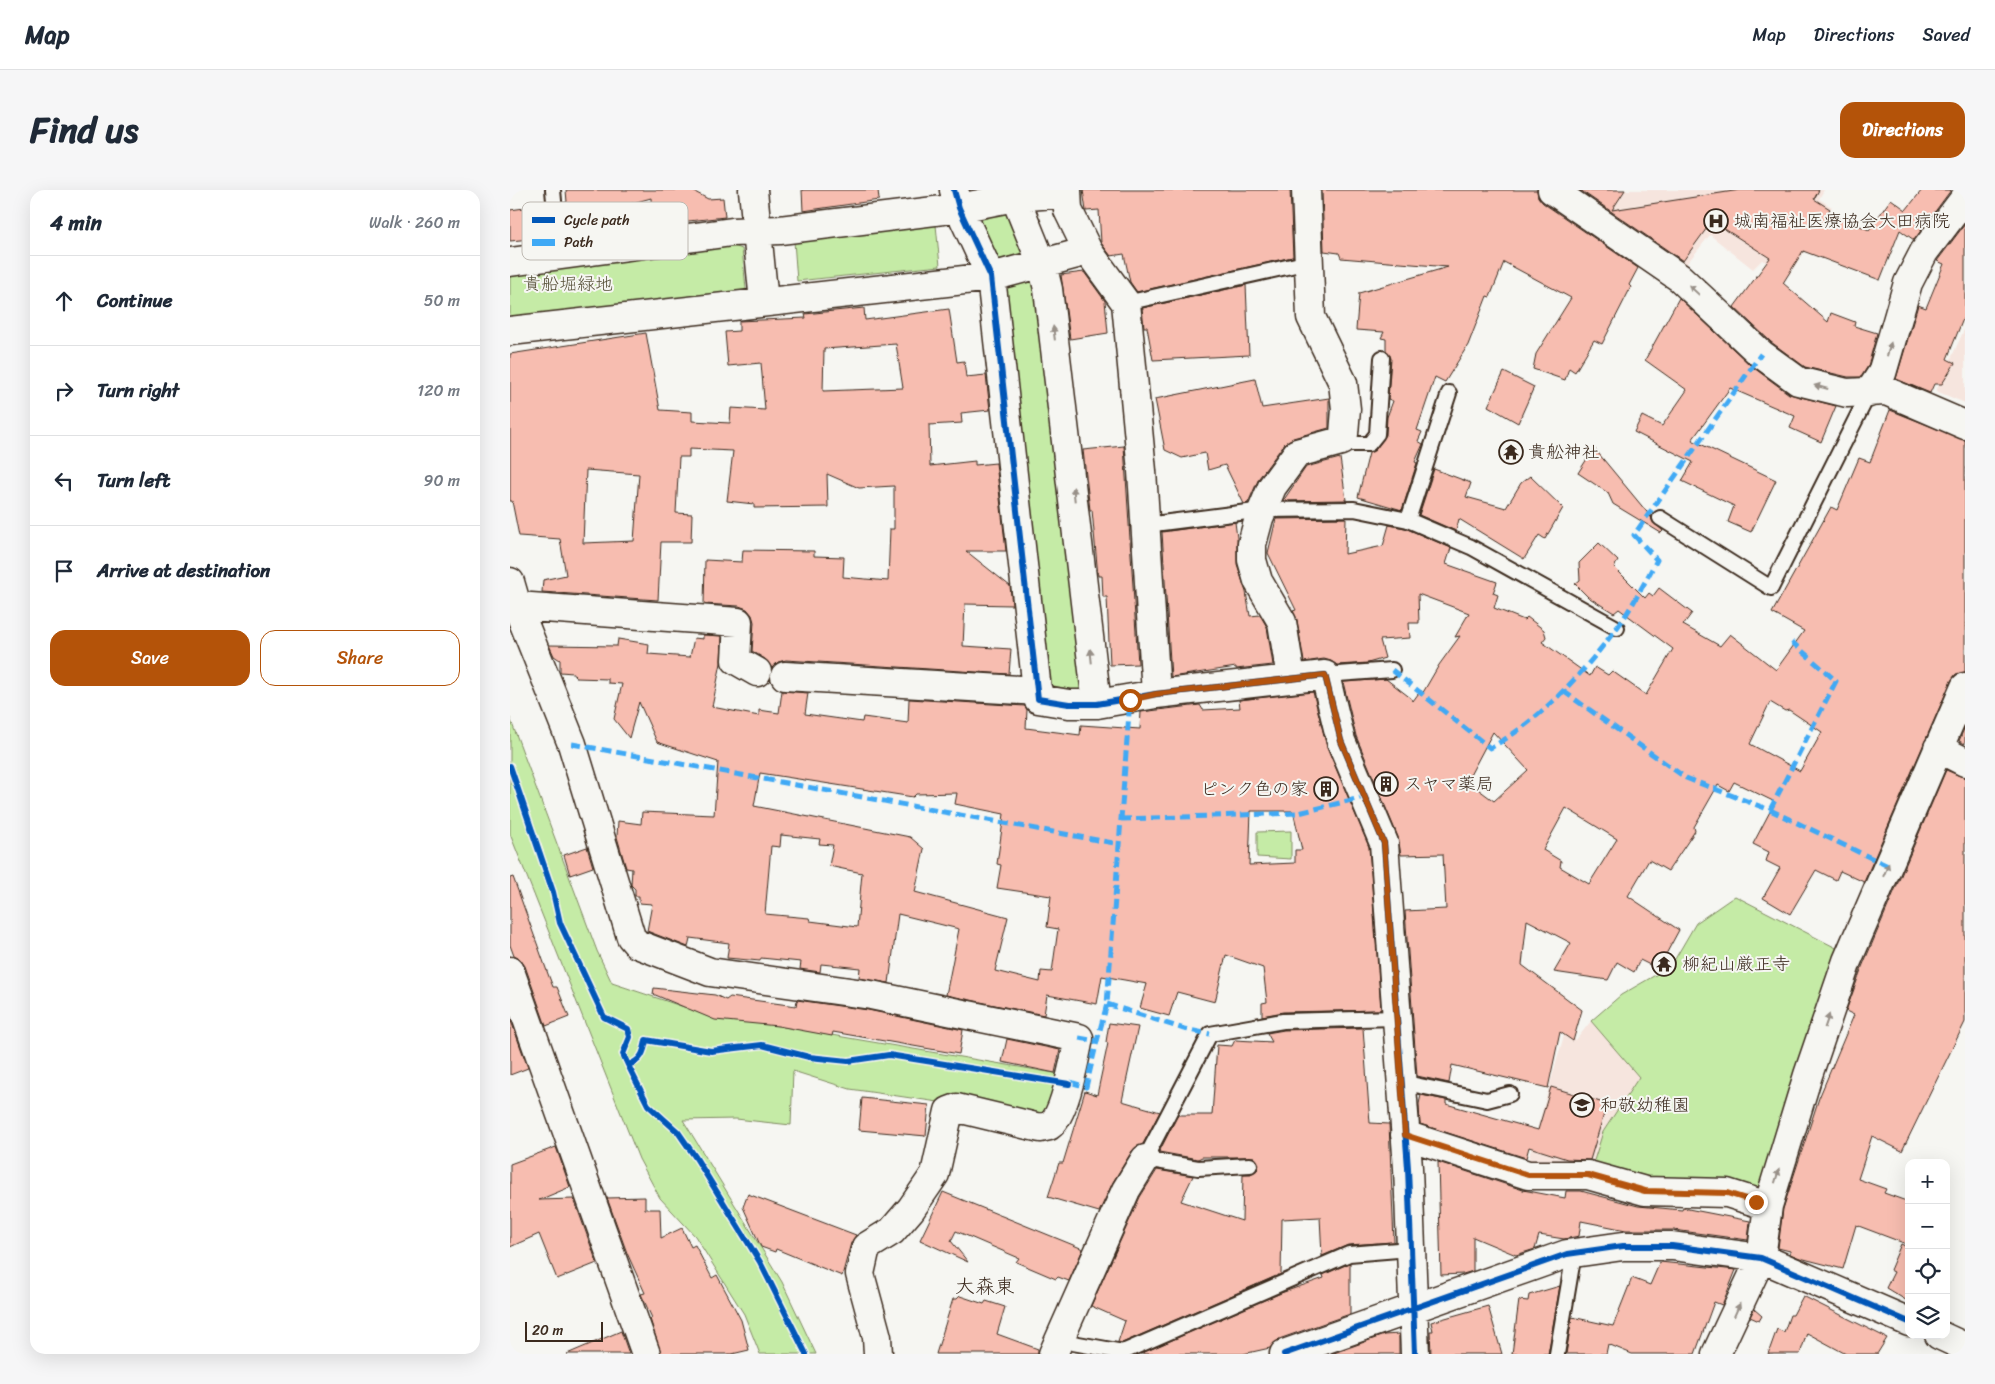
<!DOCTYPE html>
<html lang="en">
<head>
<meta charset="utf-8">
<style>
	body { margin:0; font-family:Sriracha,"Klee One",sans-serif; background:#f6f6f7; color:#1f2937 }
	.controls { position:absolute; right:15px; bottom:15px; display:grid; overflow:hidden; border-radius:10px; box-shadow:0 5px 20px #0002 }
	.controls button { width:45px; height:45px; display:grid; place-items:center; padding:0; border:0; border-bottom:1px solid #e0e1e3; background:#fff; color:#1f2937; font:25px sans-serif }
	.scale { position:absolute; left:15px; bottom:12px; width:78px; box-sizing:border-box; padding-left:5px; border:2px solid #3b2a1e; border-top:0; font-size:14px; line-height:18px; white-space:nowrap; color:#3b2a1e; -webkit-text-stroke:4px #f6f6f2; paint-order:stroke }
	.stop { position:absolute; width:15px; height:15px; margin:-11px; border:4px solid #b45309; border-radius:50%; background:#fff }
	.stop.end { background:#b45309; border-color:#fff; box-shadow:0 1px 5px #0008 }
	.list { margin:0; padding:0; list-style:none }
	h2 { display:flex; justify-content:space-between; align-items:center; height:65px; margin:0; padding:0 20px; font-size:21px }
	h2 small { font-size:16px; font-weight:400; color:#747a83 }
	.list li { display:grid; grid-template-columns:32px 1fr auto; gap:15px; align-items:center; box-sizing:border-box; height:90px; padding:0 20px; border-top:1px solid #e0e1e3 }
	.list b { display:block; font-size:19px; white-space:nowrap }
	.list em { font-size:16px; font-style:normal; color:#747a83 }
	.actions { display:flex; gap:10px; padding:15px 20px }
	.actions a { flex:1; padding:11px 0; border:1px solid #b45309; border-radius:15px; text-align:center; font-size:18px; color:#b45309 }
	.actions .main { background:#b45309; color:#fff }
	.icon { flex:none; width:28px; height:28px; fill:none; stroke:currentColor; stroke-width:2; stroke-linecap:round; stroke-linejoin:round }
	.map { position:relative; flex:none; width:1455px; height:1164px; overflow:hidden; border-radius:15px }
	header { display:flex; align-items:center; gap:30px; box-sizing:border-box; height:70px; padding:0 25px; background:#fff; border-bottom:1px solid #e0e1e3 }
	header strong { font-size:24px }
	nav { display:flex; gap:28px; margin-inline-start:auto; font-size:18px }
	.intro { display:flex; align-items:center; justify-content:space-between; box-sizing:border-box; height:120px; padding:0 30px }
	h1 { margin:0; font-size:35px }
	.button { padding:12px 22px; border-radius:15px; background:#b45309; color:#fff; font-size:18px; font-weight:700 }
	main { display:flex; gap:30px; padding:0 30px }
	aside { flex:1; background:#fff; border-radius:15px; box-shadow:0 5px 20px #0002 }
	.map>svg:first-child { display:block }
</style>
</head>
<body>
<header>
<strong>Map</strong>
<nav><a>Map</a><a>Directions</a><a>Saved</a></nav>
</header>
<div class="intro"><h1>Find us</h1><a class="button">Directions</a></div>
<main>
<aside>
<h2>4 min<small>Walk · 260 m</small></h2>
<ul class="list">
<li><svg class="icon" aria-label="ahead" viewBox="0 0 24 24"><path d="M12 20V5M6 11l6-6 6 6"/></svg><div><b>Continue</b></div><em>50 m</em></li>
<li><svg class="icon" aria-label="right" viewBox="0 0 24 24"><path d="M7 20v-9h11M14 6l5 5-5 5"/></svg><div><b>Turn right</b></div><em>120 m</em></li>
<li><svg class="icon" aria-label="left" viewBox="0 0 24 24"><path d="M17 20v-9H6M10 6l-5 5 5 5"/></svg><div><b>Turn left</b></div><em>90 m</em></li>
<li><svg class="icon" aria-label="arrive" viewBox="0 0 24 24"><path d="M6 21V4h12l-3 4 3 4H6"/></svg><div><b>Arrive at destination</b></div></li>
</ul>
<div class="actions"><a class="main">Save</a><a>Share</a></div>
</aside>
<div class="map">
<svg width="1455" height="1164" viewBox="0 0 1455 1164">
	<rect width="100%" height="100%" fill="#f6f6f2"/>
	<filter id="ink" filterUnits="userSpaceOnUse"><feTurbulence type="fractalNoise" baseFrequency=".02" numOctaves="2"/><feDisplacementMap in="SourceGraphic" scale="10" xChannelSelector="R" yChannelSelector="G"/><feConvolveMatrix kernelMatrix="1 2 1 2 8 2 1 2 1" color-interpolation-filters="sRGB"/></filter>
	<g filter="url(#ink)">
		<path fill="#f6e5de" d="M1056,0H1314L1309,9L1322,17L1279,85L1252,70L1243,79L1200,45L1170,82Z
			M1455,138V213L1426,201Z
			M1081,831L1129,887L1093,942L1082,977H1016L1055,842L1066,850Z"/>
		<path fill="#c5eba6" stroke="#808a62" d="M497,20L513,63L487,73L471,30Z
			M426,35L430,76L287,91L284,51Z
			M216,53L232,59L236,99L231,107L0,130V72Z
			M518,87L530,95L578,492L569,501L534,494L487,105L498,93Z
			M0,528L87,761L102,793L192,823L556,885L534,931L435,913L340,899L283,881L281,935L226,929L173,930L272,1092L306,1164H250L234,1124L185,1046L150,1008L129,969L0,644Z
			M781,641V669L747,667V642Z
			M1225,706L1336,763L1253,1005L1153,996L1082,977L1093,942L1129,887L1081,831L1111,805L1161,776L1186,733Z"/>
		<path fill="#f7bdb0" stroke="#3b2a1e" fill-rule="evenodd" d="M56,0H181L198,9L213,8L215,27L142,35L141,8L81,25L83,45L56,49L53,13L57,12Z
			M292,0H368L369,10L293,21Z
			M573,0H780L783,67L627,102L620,92L614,64L601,66L591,53L589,20L576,21Z
			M812,0H1027L1028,7L1033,13L1128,78L1119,95L1121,97L1092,154L1084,150L1065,182L1059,178L1055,190L1023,179L1026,164L1061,108L994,72L980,107L977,106L958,155L935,192L925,187L907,240L912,242L908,251L913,254L905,272L907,273L892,320L848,307L859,263L866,259L876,245L877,227L883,211L878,209L881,168L876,160V149L871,148L874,142L846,140L849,103L938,77L831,68L829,63L814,61Z
			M1070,0H1115L1102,20L1230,0H1309L1304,9L1320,19L1318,22L1359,40L1381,9L1396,20L1412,0H1441L1404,50L1390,40L1370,90L1293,61L1273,93L1318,132L1321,123L1345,132L1344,136L1367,143L1358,176L1351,187H1338L1295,177L1261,152L1224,117L1260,68L1202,31L1173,71Z
			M36,15L39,51L23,53L20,49L0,51V20Z
			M1455,34V124L1437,169L1445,173L1432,194H1424L1420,203L1386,189L1408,115L1416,118L1434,74L1427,71Z
			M574,82L595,111L598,143L560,149L551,85Z
			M736,95L739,165L643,170L637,137H634L632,118Z
			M1169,108L1240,175L1279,204L1326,216L1311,252L1280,238L1285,226L1220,198L1182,250L1266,290L1241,342L1218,332L1224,316L1172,291L1183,272L1124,242L1132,226L1152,236L1177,200L1135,170Z
			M354,118L355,130L439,119L447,172L454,171L456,187L476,185L480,220L451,223L452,233L419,235L420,276L465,271V275L486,273L496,361H456L500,396L502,415L455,414L453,456L501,459L499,484L276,470L268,472L262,478L255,469L242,461L244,432L242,425L237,419L229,416L194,414L195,370L232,372L233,360L304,361V366L334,367L333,387L378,391L380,339H384V296L349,298L317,284L318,317L244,318V314L217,311L223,261L179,259V267H169L166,323L182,324L181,352H151L148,410L32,402L33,390L56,385L50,349L9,346L2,311H0V164L136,143L150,220L182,222V231L220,233L221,218L255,220L251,173L218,176L215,142L229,141V131L296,128L295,124ZM386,154L393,198L313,201L314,159ZM76,280L129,284L124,351L73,353Z
			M994,182L1024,197L1008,233L978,216Z
			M745,189L752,218L819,208V238L783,248L775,253L749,288L738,313L734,314L715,275L698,280L695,263L672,268L655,260L645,209Z
			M1380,220L1455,250V482L1446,484L1441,491L1354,692L1330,681L1326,690L1306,680L1280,724L1253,708L1270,678L1256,671L1259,662L1243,654L1265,612L1224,592L1219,601L1208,595L1184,637L1185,641L1158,681L1139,670L1118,706L1169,740L1148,779L1130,770L1124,782L1107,772L1098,790L1044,782L1061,753L1017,730L1012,775L1072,820L1063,851L1050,842L1038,898L942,875L939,893L907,886L895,721L936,719L933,664L891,665L888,647L846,546L833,492L876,489L902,509L903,511L911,500V506L929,475L950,446L945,447L959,423L908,404L909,433H899L900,448L870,450L875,468L858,473L827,475L821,471L814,469L794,472L787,430L783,421L786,420L758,363L766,329L836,328L835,364L873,356L879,335L895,338L941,358L936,374L987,392L983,403L988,405L984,418L1014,430L1017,427L1034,440L1036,447L1032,452L1080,486L1085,477L1098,485L1102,481L1136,505L1163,459L1109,419L1104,423L1078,407L1065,394L1070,390L1069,373L1089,353L1108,371L1104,377L1135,408L1139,403L1143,406L1149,398L1182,423L1173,435L1210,456L1220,444L1266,480L1294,441L1262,423L1321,317L1327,320L1349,268L1360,272ZM1260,512L1275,521L1279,520L1312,542L1290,581L1240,554ZM983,542L1018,580L984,611L957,591ZM1056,618L1107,649L1079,694L1050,677L1051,671L1033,660Z
			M614,256L628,474L600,475L597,407H593L592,386H588L582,320H580L573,260Z
			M1084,258L1141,327L1143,332L1153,341L1151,343L1103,314L1098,303L1068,283Z
			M830,268L836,310L773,311L796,277Z
			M924,279L961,293L956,307L996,318L1011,293L1020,286L1053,318L1035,349L1029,345L1014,369L949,329L946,341L909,325Z
			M725,332L727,348V374L736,402L740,426L750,425L757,437L763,475L726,479V477L661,487L652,342Z
			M193,445L212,446L211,473L202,517L249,526V520L269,523L272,501L298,503L295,524L352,532L353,527L398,533L399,509L515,516L517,520L516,538L570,545L571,535L630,539L631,522L690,515L693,520L730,518L729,510L803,502L817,557L859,657L871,820L773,822L752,826V813L757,812L753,778L716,765L705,812L667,802L659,826L630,818L637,794L592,786L587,814L537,805L534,825L436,805L449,739L388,724L379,793L349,788L350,778L311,774L310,782L290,779L291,772L251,768L250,771L217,768L219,753L180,748L178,757L137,741L142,714L129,713V706H125V699L121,695L122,679L116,678L107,647L108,631L131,634L132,622L204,625L208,572L147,552L129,512L119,548L104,529L112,494L98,493V489L66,488L63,483L50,482V470L44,466L39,455L107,456L108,449L139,454L138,464L180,467L184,448L193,449ZM250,583L403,607L406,604L447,603L445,614L494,624L487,674L491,675L487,698L541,706L537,737L548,739L542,782L531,781L530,792L485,781L498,727L405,702L414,659L400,647L244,616ZM741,621H783L792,660H785V673L739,675ZM271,645L310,649L309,654L323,655L319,676L352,683L347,737L300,731L299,728L255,724L261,656L270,657Z
			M1455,536V554L1449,551Z
			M1436,580L1455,588V832L1392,961L1362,946L1348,989L1376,999L1374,1003L1399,1012V1055L1346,1035L1333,1079L1290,1068L1280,1064V1061L1268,1058L1273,1019L1309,908L1344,825L1336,821L1352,777Z
			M77,657L83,677L60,685L54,665Z
			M3,687L38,784L43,797H47L59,827L36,836L15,776L10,769L4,766L0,755V688Z
			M144,798L205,805L216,810L220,807L286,816L287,810L358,820L453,840L449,864L323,842L322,846L268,836L205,830L143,804Z
			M0,828L18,878L0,885Z
			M599,833L628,837L612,911L650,922L633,954L622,961L603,992L589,1022L538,1007L549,973H553L575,901L587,905L598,853L596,852Z
			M853,838L860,933L879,934L884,1052L838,1055L812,1066L810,1027L772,1029L771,1084L612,1153L608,1152L615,1131L581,1116L630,1007L647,980L683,986L671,1011L732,1031L733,984H741L748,979L749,974L744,967H692L688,969L649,962L668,925H702L707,855L722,856L725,850L762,852L757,843L774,840Z
			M497,849L550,860L545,883L492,872Z
			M1041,897L1097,914L1080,970L1057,969L1019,957L1016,968L910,934L909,914L911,905L936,910V914L1028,940Z
			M352,908L419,915L416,946L349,940Z
			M46,957L60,997L29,1010L64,1009L87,1073L47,1089L29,1044L0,1057V974Z
			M928,972L1013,1000L1055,1008L1056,1001H1071L1128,1016L1172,1020L1173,1018L1240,1031L1238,1050L1164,1040H1116L1071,1031L1069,1046L1054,1049L1029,1045L1025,1059L1006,1065L963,1047V1081L953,1084L931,1085Z
			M433,1002L573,1059L559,1091L548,1087L546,1089L506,1072L509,1068L446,1041L441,1051L458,1072L410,1050Z
			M238,1004L346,1045L341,1053L332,1086L266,1059L265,1062L251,1057L233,1017Z
			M135,1007V1019H150L151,1048L172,1038L181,1057L185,1055L202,1088L207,1085L231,1130L239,1160L222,1164H151L140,1129L142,1128L131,1104L135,1103L117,1063L97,1008Z
			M1391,1054L1399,1058V1112L1376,1098L1384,1082L1380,1080Z
			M1150,1072L1226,1080L1212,1115L1204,1112L1185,1164H1122L1098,1154L1096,1164H1056L1062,1127L1103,1136L1122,1088L1140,1095Z
			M840,1073V1124L769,1149L760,1158L733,1164H630L771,1103L814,1088L813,1085Z
			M1050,1096L1038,1164H1002L1009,1110L1018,1111L1019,1105Z
			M450,1106L474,1114L476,1111L495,1117L487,1144L528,1159V1164H426L443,1109H447Z
			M1293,1106L1377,1148L1367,1164H1336L1297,1143L1290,1164H1258L1267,1139L1274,1142L1280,1125H1283Z
			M978,1116L992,1164H921L920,1141H923L921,1132Z
			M1244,1119L1252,1126L1249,1131L1240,1127Z
			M111,1141L119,1164H57Z
			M889,1144V1164H821L874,1145Z"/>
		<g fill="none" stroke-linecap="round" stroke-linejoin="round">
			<g stroke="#3b2a1e" stroke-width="18">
				<path id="service" d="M43,0L49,65
					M616,113L799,72
					M826,254H859L867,244L872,168
					M1150,328L1261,398L1359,203
					M898,330L939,203
					M636,335L753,320L844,319L898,330L961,357L1107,438
					M815,485L882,480
					M891,892L977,910L1000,904
					M740,975L688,978L635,969L700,844L773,831L886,828
					M551,1148L563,1153L613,1162L839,1064L900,1059
					M1047,1164L1064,1063"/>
			</g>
			<g stroke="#3b2a1e" stroke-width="31">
				<path id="minor" d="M444,0L449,18L481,87L528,509L559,514H587L646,504L815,485L831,551L874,653L898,978L905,1164
					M505,0V7L532,74L538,99L587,514
					M557,0L558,20L578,61L616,113L632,281L646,504
					M1042,0L1170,88L1251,164L1288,191L1337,203L1376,201L1455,235
					M247,41L254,112
					M0,72L222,42L270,40L449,18L505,7L557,3
					M0,141L481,87L578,61
					M1359,203L1372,183L1398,93L1414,62L1455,8
					M0,392L7,416L62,554L121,747L127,754L200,782L361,805L569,848C565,867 555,926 539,936L530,938L447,918L439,921L425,984L401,1019L382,1041L356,1057L350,1084L367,1147L368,1164
					M7,416L228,432L226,470L247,482
					M275,486L528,501
					M781,488L772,432L748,391L742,370V354L749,328L762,297L787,263L831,251L834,244L836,219L833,193L801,127L796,0
					M1428,558L1455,572
					M0,781L136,1164
					M895,945L1018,985H1078L1135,1001L1217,1003L1258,1016
					M1429,1145L1455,1157
					M543,1164L616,1000L635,969
					M774,1164L1057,1064L1113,1056H1162L1251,1068L1399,1132
					M1206,1164L1251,1068L1258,1016L1298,885L1337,771L1455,497"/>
			</g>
			<g stroke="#3b2a1e" stroke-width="31">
				<path id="tertiary" d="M243,0L247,41"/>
			</g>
			<use href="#service" stroke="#f6f6f2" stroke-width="14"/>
			<use href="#minor" stroke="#f6f6f2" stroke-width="28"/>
			<use href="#tertiary" stroke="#f6f6f2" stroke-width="28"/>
			<path stroke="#3fa9f5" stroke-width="5" stroke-dasharray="10 5" stroke-linecap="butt" d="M882,480L980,558C1030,531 1072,484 1106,439C1122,418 1134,393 1147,370L1124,345L1251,164
				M1053,501L1176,588L1260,620L1378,676
				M62,554L609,654
				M1260,620L1326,491L1282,452
				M611,629L789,623L854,607
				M597,814L674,839L700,844
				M569,848L587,851L597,814L620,510
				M560,892L576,897L587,851"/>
			<g stroke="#f6f6f2" stroke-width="9">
				<path id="cycleway" d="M444,0L449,18L481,87L528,509L559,514H587L646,504L815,485L831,551L874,653L898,978L905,1164
					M0,576L43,702L50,733L94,827L118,839L120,847L113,864L118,875
					M296,1164L250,1072L186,968L168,942L138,915L118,875C131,871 134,863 136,850L201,861L252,855L299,867L338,871L379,865L559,894
					M774,1164L1057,1064L1113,1056H1162L1251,1068L1399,1132"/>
			</g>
			<use href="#cycleway" stroke="#0057b8" stroke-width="6"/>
		</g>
		<defs><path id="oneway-solid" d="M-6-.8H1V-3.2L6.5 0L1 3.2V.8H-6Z" transform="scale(1.25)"/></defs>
		<g fill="#989088">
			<use href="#oneway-solid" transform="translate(1184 100) rotate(-137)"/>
			<use href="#oneway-solid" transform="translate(544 143) rotate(-97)"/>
			<use href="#oneway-solid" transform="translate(1379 159) rotate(-74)"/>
			<use href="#oneway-solid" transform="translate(1311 197) rotate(-165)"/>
			<use href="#oneway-solid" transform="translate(564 304) rotate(-96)"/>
			<use href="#oneway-solid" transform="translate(581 466) rotate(-96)"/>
			<use href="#oneway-solid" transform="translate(1376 680) rotate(-67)"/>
			<use href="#oneway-solid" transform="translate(1317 831) rotate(-71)"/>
			<use href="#oneway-solid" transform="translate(1267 986) rotate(-73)"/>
			<use href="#oneway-solid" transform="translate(1227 1120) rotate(-66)"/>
		</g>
	</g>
	<g fill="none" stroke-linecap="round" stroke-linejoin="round" filter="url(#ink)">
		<path stroke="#b45309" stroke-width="6" d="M620,510L646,504L815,485L831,551L874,653L895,945L1018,985H1078L1135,1001L1217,1003L1246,1012"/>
	</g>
	<defs>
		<g id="hospital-ring" transform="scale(1.25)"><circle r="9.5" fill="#f6f6f2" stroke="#3b2a1e" stroke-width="1.5"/><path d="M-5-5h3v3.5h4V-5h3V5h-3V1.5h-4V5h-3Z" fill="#3b2a1e"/></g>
		<g id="temple-ring" transform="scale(1.25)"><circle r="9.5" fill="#f6f6f2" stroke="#3b2a1e" stroke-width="1.5"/><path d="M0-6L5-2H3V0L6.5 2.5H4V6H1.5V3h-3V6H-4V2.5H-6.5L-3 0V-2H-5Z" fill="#3b2a1e"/></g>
		<g id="building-ring" transform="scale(1.25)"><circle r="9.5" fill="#f6f6f2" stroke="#3b2a1e" stroke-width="1.5"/><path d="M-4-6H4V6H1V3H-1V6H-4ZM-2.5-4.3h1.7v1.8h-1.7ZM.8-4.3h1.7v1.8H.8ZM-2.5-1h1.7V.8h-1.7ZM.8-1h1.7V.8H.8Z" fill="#3b2a1e"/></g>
		<g id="school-ring" transform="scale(1.25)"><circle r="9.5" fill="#f6f6f2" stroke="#3b2a1e" stroke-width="1.5"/><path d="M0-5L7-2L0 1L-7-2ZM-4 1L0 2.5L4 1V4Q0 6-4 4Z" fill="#3b2a1e"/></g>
	</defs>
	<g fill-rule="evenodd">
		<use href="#hospital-ring" x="1206" y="31"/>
		<use href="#temple-ring" x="1001" y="262"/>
		<use href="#building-ring" x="876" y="594"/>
		<use href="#building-ring" x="816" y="599"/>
		<use href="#temple-ring" x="1154" y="774"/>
		<use href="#school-ring" x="1072" y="915"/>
	</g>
	<g text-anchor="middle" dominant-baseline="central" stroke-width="4" stroke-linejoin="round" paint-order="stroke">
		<g font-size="18" fill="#3b2a1e" stroke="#f6f6f2" text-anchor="start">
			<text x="1224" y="31">城南福祉医療協会大田病院</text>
			<text x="1018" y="262">貴舩神社</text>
			<text x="894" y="594">スヤマ薬局</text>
			<text x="798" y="599" text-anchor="end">ピンク色の家</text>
			<text x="1172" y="774">柳紀山厳正寺</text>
			<text x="1090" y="915">和敬幼稚園</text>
		</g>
		<g font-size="18" fill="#575139" stroke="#f6f6f2">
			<text x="58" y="94">貴船堀緑地</text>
		</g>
		<g font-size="20" fill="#3b2a1e" stroke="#f6f6f2">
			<text x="475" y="1096">大森東</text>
		</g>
	</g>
	<rect x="12" y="12" width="166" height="58" rx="8" fill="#f6f6f2" stroke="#beb9b2" stroke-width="1"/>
	<rect x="22" y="27" width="23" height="6" fill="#0057b8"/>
	<rect x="22" y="49" width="23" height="7" fill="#3fa9f5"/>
	<g font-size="14" fill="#3b2a1e">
		<text x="54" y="35">Cycle path</text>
		<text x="54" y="57">Path</text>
	</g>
</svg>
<div class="controls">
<button>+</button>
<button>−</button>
<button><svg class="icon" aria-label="locate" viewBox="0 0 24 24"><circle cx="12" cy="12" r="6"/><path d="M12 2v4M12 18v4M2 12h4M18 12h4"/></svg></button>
<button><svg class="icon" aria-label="layers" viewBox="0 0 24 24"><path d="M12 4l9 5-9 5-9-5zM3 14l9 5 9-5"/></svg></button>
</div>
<div class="scale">20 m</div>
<div class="stop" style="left:620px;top:510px"></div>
<div class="stop end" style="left:1246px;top:1012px"></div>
</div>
</main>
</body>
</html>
